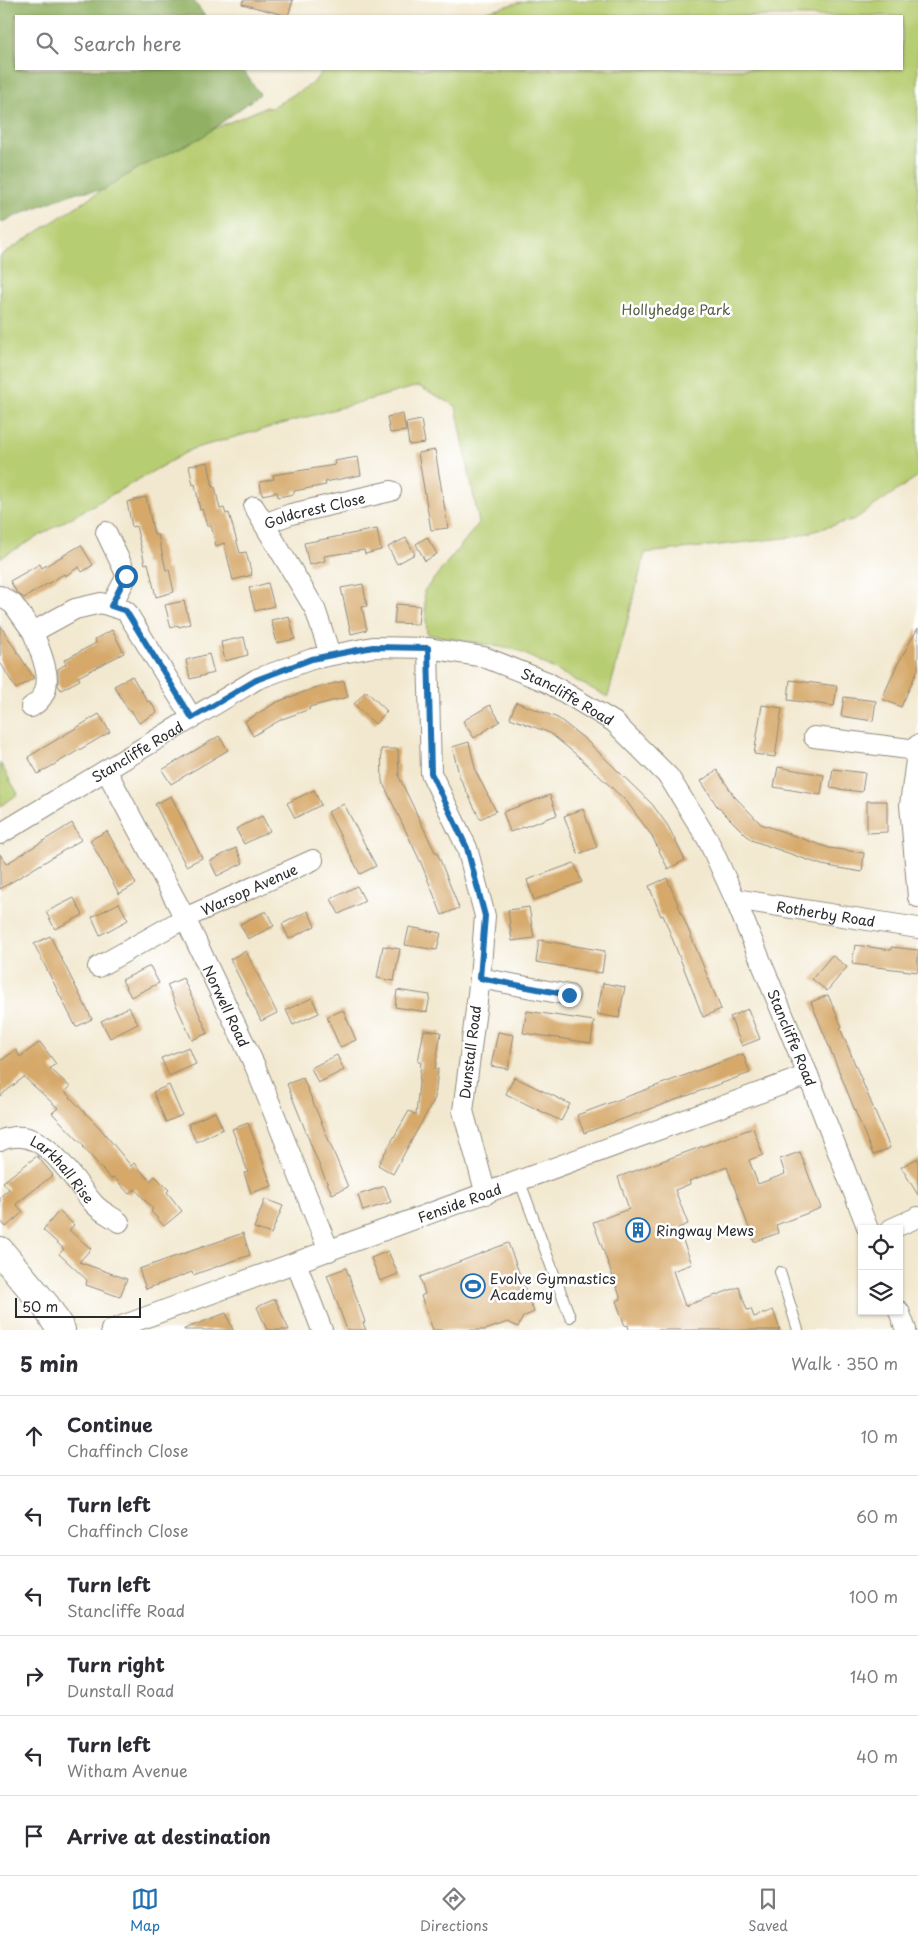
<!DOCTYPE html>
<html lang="en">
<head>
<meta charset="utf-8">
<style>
	body { margin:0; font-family:"Playpen Sans",sans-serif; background:#f2f2f3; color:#2b2b33 }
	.controls { position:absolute; right:15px; bottom:15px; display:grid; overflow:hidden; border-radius:0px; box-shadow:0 1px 4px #0004 }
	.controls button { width:45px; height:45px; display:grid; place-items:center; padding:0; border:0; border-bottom:1px solid #e1e1e2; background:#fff; color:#2b2b33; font:25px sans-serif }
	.scale { position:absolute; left:15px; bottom:12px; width:126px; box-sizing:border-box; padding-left:5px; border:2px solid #2b2b2b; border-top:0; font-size:14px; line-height:18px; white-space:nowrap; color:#2b2b2b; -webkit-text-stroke:4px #fff; paint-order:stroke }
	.stop { position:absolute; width:15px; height:15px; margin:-11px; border:4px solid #1f6fb2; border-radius:50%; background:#fff }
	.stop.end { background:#1f6fb2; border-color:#fff; box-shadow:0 1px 5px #0008 }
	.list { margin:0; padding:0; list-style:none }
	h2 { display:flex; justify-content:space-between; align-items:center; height:65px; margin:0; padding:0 20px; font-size:21px }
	h2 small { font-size:16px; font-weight:400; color:#7c7c81 }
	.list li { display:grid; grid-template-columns:32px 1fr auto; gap:15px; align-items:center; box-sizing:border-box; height:80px; padding:0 20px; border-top:1px solid #e1e1e2 }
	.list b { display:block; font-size:19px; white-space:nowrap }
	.list p { margin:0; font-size:16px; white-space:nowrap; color:#7c7c81 }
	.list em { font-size:16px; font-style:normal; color:#7c7c81 }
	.icon { flex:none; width:28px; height:28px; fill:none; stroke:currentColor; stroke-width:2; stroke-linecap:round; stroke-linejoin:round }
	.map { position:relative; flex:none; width:918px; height:1330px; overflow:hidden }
	.search { position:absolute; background:#fff; box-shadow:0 1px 4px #0004; left:15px; right:15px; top:15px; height:55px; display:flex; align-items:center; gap:12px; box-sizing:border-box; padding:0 18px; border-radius:0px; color:#7c7c81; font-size:19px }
	.sheet { height:545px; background:#fff }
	nav { display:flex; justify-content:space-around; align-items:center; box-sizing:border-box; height:70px; border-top:1px solid #e1e1e2; background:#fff; font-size:14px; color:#7c7c81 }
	nav a { display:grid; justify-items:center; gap:2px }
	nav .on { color:#1f6fb2 }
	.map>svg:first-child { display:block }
</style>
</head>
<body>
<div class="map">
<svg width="918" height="1330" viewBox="0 0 918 1330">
	<rect width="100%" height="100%" fill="#fff"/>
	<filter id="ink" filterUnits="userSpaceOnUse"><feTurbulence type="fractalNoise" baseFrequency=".02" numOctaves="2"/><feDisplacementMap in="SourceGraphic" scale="10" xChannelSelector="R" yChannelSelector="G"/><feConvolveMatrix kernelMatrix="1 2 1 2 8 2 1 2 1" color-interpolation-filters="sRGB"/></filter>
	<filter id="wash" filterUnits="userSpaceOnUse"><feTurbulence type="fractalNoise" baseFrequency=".0096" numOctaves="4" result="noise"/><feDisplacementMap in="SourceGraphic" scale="20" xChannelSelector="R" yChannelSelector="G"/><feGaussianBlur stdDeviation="1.12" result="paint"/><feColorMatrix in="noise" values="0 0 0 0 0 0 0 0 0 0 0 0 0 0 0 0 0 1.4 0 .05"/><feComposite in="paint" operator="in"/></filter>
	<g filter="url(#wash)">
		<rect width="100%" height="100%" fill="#f2e8cf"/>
		<path fill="#b7cd72" stroke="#717c4e" d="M528,0H918V476L855,519L794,537L645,553L608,697L517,650L427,634L424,591L479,523L456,406L418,386L192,449L0,558V256L165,149L266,107L271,108L313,83L324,69H902V16H469Z
			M0,763L18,794L0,807Z"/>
		<path fill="#91b064" stroke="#5e6e48" d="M0,0H193L205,16H16V69H242L260,94L202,137L135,170L104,190L77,192L32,209L0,223Z"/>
		<g id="blocks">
			<path fill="#d6a96b" d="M243,0H293L288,16L242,4Z
				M403,414L406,431L390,433L387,417Z
				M421,420L425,443L409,445L406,423Z
				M435,450L448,528L431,530L418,453Z
				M358,457L361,475L325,482L326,485L294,491V494L278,497L277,492L262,495L260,482L274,479L273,475L335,465L334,461Z
				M208,462L213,488L215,487L220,509L224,508L226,514L229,513L240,553L246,552L252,575L233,580L224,543L216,546L211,525L207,526L202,509L200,510L195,484L193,485L189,466Z
				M146,497L154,535H158L166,570L169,569L174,592L156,597L148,563L145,564L136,526L132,527L127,502Z
				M377,529L381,550L365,554L364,550L324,556L325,561L309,565L304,543Z
				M427,537L437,554L425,561L416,544Z
				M406,538L415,554L397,564L388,547Z
				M81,545L93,565L82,572L79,567L65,576L64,574L24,598L17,593L10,581L40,564L42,568Z
				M268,583L274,606L255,611L249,588Z
				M363,584L367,606L362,607L367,630L351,634L341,588Z
				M184,601L190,624L179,627L178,625L171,628L165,605Z
				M396,604L420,606L418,624L394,623Z
				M289,616L295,639L277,643L271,620Z
				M0,625L34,678L16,689L0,662Z
				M918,628V669L901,707L882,699L896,667Z
				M112,630L124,653L78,677L80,680L61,690L58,685V669L66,664L64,660L96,643L95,639Z
				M244,637L248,655L225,661L221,642Z
				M209,654L214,673L190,679L186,660Z
				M132,676L148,702L150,701L157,712L139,723L131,710L129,711L114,686Z
				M790,680L837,686L834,706L788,700Z
				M344,681L348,697L309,707L310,709L282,719L253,736L245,721L277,702L315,688Z
				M366,691L387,711L375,724L354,704Z
				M844,697L876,701L873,721L841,716Z
				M516,702L558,718L586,740L652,804L668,826L685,860L668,869L652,836L627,802L578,756L550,733L510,718Z
				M490,705L500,721L474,738L463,721Z
				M762,705L782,708L775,757L754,754Z
				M99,714L110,732L38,774L28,757Z
				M219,736L228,750L171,784L162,770Z
				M469,742L476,772L496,811L480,819L460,778L452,747Z
				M381,749H398L399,777L435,852H437L459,908L442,915L421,863L382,781Z
				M778,767L824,775L821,795L774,787Z
				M833,769L865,773L862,792L830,788Z
				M717,770L734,796L761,824L829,848L864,853L862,872L822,865L751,840L717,806L701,781Z
				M314,790L321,805L295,818L287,803Z
				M550,795L557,815L510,832L503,812Z
				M171,796L202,858L186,866L155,804Z
				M867,801H887V832L867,833Z
				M344,804L376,866L360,874L328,812Z
				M583,809L597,847L578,854L564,816Z
				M262,816L270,831L244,844L236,829Z
				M72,823L81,840L0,889V854L6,864Z
				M107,831L136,884L119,894L90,840Z
				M236,848L243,863L217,876L210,861Z
				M574,863L582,882L534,900L527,880Z
				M667,878L721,1009L703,1017L663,915L661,916L649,886Z
				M357,886L365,901L339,914L331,899Z
				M74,898L83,915L55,929L46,912Z
				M119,903L128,920L100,935L92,917Z
				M529,907L534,938L512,941L508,910Z
				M266,911L274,926L248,939L240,924Z
				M308,911L315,926L289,939L282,924Z
				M409,927L441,933L437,950L405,945Z
				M50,936L92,1019L76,1027L34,944Z
				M539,940L605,951L602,973L536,962Z
				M855,945L891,950V947L918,950V972L852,964Z
				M383,946L400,949L394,981L377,978Z
				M246,951L277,1013L261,1021L230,959Z
				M832,955L847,967L827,991L812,979Z
				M150,966L159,983L131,997L122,980Z
				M183,978L208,1033L192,1040L167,985Z
				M603,983L625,987L619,1018L597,1014Z
				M397,990L430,995L427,1012L395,1007Z
				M828,995L842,1027L840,1028L890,1148L873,1155L811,1002Z
				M312,998L319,1013L293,1025L286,1010Z
				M129,1007L138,1024L110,1038L101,1021Z
				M748,1009L760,1039L742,1046L730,1017Z
				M343,1010L356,1040L340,1047L327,1017Z
				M527,1011L594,1021L591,1043L523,1033Z
				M424,1030L441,1032L435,1069H438L435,1098L393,1174L378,1165L409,1111L416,1115L421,1062H418Z
				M498,1032L514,1035L508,1069L491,1066Z
				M40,1042L56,1064L50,1068L70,1087L65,1092L100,1128L131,1166L134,1163L150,1181L155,1176L169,1190L167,1192L182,1211L164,1226L151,1211L153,1209L135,1189L129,1194L114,1177L111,1179L83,1147L84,1146L52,1113L58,1108L24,1077L0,1096V1061L16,1050L20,1057Z
				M189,1047L196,1064L169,1076L161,1058Z
				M743,1054L750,1073L584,1133L577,1115Z
				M337,1055L344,1070L318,1083L311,1068Z
				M514,1077L570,1104L561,1121L506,1094Z
				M303,1078L348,1187L332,1194L317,1160L287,1084Z
				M169,1085L182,1115L166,1122L153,1092Z
				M215,1112L223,1129L196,1142L188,1124Z
				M248,1123L272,1186L251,1193L244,1173L248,1172L232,1129Z
				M753,1128L763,1155L749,1160L758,1184L785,1174L780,1159L800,1152L821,1208L776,1225L778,1233L754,1242L727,1167L689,1181L690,1184L675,1190L688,1224L678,1228L692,1264L673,1271L685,1306L739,1287L747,1310L751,1309L754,1317L773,1310L780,1330H629L628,1325L625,1326L616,1301L621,1299L593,1222L629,1209L618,1177Z
				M37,1156L53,1175L16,1204L23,1212L6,1227L0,1220V1197L9,1189L3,1182Z
				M918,1158V1195L901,1167Z
				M385,1186L391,1202L363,1211L358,1195Z
				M265,1199L283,1206L271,1234L254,1228Z
				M59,1211L74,1225L69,1230L91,1249L79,1262L127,1279L120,1297L86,1285L87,1280L59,1254L64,1249L43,1230Z
				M243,1233L250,1255L193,1275L192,1272L146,1289L139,1269Z
				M508,1243L534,1312L523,1317L518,1327L508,1322L485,1330H433L421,1296L425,1294L420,1277Z
				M388,1251L398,1274L380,1281L371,1258Z
				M346,1268L365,1322L363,1323L366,1330H347L327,1275Z
				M275,1299L289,1330H267L257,1307Z
				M226,1313L233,1330H184V1329Z"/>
		</g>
	</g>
	<g filter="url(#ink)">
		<use href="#blocks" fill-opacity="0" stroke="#8e8a7d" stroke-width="1"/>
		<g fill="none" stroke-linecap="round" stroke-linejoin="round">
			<g stroke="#8e8a7d" stroke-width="12">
				<path id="lane" d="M520,1182L570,1317
					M780,1272L798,1330"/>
			</g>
			<g stroke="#8e8a7d" stroke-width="22">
				<g id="street">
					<path d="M254,507L264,524"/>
					<path d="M106,532L127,576L111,606"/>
					<path d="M0,596L13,604L33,632"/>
					<path d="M428,648L431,773L467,848L485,916L480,978L463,1111L486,1194"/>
					<path id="s1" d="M330,654L315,609L264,524L291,514L391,491"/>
					<path d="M31,707C60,690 42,657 33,632L75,609L101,603L126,611L192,718"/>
					<path d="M814,737L917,750"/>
					<path d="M918,745L910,805L918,897"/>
					<path id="s2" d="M106,770L185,918L255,1066L329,1251"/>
					<path id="s3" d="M0,834L257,679L312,659L373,647L428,648L484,657L547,682L614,722L669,777L708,840L735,899L808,1075L868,1229"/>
					<path id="s4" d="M735,899L918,928"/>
					<path id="s5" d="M98,967L185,918L313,860"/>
					<path d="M480,978L569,995"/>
					<path id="s6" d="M0,1141C4,1138 9,1138 14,1137C48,1132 75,1183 94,1204C100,1211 111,1216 119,1222"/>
					<path d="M891,1229L918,1217"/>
					<path d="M296,1263L322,1330"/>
					<path d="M899,1311L906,1330"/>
					<path id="s7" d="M111,1330L808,1075"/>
				</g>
			</g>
			<g stroke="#8e8a7d" stroke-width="30">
				<path id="primary" d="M0,1251L46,1306L61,1330"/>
			</g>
			<use href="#lane" stroke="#fff" stroke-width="10"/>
			<use href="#street" stroke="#fff" stroke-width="20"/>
			<use href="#primary" stroke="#fff" stroke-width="28"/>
		</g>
	</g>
	<g fill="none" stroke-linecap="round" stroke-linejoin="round" filter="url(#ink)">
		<path stroke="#1f6fb2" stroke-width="6" d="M126,576L111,606L126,611L192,718L256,680L312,659L373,647L428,648L431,773L467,848L485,916L480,978L569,995"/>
	</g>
	<defs>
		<g id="building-ring" transform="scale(1.25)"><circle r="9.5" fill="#fff" stroke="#1f6fb2" stroke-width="1.5"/><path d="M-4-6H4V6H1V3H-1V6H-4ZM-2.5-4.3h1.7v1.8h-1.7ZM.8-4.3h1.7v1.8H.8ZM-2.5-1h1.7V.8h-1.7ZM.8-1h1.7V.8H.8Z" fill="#1f6fb2"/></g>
		<g id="stadium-ring" transform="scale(1.25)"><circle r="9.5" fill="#fff" stroke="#1f6fb2" stroke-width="1.5"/><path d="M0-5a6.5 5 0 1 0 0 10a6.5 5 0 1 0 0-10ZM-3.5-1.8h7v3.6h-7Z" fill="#1f6fb2"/></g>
	</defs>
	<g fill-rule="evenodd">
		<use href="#building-ring" x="638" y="1230"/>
		<use href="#stadium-ring" x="473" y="1286"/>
	</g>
	<g text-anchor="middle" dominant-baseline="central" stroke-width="5" stroke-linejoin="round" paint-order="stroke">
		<g font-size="14" fill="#555c40" stroke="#fff">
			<text x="676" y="309">Hollyhedge Park</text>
		</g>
		<g font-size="14" fill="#2b2b2b" stroke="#fff">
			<text stroke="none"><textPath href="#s1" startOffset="199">Goldcrest Close</textPath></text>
			<text stroke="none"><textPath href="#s3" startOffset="625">Stancliffe Road</textPath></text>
			<text stroke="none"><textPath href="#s3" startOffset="160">Stancliffe Road</textPath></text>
			<text stroke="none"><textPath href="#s5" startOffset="170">Warsop Avenue</textPath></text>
			<text stroke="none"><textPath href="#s4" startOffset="92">Rotherby Road</textPath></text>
			<text stroke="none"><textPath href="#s2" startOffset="265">Norwell Road</textPath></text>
			<text stroke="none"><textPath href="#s3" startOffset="1045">Stancliffe Road</textPath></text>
			<text transform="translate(470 1052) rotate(-83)">Dunstall Road</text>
			<text stroke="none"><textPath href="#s6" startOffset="76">Larkhall Rise</textPath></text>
			<text stroke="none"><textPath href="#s7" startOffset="371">Fenside Road</textPath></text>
		</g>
		<g font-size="14" fill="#2b2b2b" stroke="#fff" text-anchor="start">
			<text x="656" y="1230">Ringway Mews</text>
			<text x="490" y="1278">Evolve Gymnastics<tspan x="490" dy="16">Academy</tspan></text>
		</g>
	</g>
</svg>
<div class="controls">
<button><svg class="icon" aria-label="locate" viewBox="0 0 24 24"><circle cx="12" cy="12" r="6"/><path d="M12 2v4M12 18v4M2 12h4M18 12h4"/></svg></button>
<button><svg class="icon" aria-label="layers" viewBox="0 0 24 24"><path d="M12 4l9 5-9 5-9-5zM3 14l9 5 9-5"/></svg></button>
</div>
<div class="scale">50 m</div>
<div class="stop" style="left:126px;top:576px"></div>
<div class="stop end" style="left:569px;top:995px"></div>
<div class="search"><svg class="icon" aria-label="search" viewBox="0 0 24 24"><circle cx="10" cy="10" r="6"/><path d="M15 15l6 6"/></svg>Search here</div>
</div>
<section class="sheet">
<h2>5 min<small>Walk · 350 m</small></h2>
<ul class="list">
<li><svg class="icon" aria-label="ahead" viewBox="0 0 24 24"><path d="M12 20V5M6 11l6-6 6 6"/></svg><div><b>Continue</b><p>Chaffinch Close</p></div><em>10 m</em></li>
<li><svg class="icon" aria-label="left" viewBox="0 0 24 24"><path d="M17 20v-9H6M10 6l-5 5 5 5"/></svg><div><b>Turn left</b><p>Chaffinch Close</p></div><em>60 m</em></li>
<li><svg class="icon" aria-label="left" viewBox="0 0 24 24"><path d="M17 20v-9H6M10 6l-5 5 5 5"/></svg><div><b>Turn left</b><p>Stancliffe Road</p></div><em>100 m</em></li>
<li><svg class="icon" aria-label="right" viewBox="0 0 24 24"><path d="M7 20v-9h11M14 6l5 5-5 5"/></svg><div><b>Turn right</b><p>Dunstall Road</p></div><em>140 m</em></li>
<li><svg class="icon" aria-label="left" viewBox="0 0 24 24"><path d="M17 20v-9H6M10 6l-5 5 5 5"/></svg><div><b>Turn left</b><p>Witham Avenue</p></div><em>40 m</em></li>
<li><svg class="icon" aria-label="arrive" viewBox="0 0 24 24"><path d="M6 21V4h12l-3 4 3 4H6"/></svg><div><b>Arrive at destination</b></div></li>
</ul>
</section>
<nav>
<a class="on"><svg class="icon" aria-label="map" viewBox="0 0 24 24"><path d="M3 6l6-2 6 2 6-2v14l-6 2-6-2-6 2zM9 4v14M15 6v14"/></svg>Map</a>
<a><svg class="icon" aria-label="directions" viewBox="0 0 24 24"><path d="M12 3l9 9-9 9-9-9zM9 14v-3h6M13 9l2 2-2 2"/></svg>Directions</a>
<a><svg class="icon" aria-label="saved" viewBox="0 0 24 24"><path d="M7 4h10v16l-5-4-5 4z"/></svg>Saved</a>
</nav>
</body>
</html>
